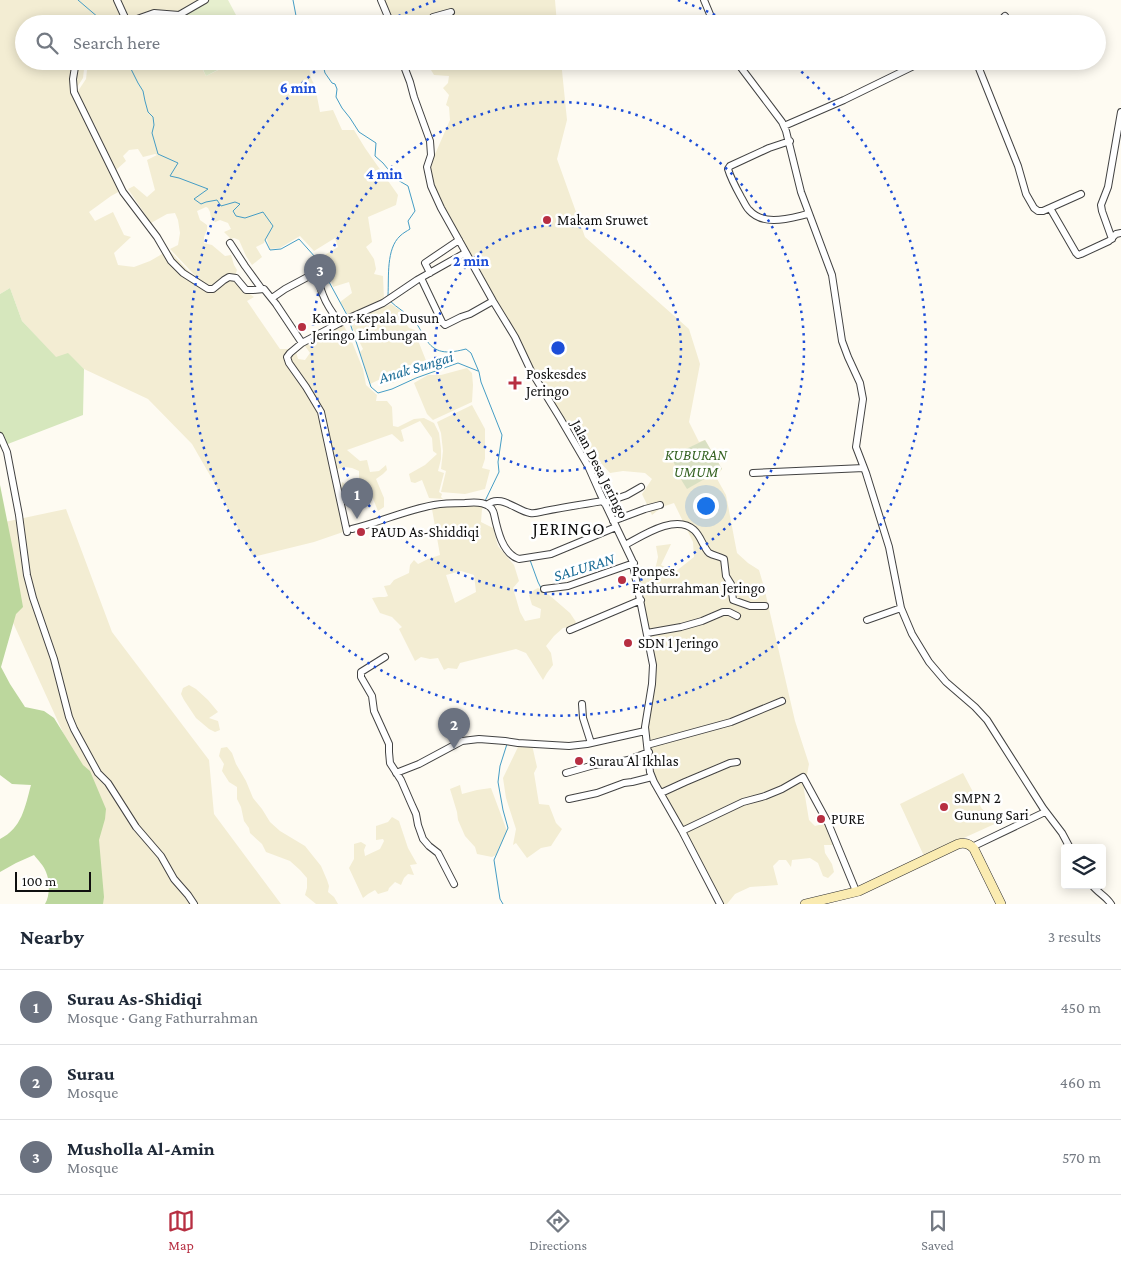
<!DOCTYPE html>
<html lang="en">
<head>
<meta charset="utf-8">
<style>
	body { margin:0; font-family:"Crimson Pro",serif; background:#f6f6f7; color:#1f2937 }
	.controls { position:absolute; right:15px; bottom:15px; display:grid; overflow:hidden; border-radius:5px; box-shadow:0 2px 12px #0003 }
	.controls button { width:45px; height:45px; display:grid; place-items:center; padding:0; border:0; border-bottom:1px solid #e0e1e3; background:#fff; color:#1f2937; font:25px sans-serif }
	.scale { position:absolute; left:15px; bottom:12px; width:76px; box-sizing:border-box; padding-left:5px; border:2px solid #0f0f0f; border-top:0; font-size:14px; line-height:18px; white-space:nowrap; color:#0f0f0f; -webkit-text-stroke:4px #fff; paint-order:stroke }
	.you { position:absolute; left:705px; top:505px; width:18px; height:18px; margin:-12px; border:4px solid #fff; border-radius:50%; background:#1a73e8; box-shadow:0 0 0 8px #1a73e833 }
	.badge { display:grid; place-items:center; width:32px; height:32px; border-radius:50%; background:#b72f42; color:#fff; font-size:16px; font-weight:700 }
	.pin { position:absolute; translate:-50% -41px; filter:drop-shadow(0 1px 2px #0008) }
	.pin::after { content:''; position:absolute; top:26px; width:18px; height:15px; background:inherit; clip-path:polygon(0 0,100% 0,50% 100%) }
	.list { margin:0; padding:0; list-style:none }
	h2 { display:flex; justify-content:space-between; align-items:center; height:65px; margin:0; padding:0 20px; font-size:21px }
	h2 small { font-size:16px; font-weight:400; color:#747a83 }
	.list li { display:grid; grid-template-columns:32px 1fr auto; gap:15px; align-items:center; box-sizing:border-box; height:75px; padding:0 20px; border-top:1px solid #e0e1e3 }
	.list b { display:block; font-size:19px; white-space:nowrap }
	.list p { margin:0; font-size:16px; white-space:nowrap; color:#747a83 }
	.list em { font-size:16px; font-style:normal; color:#747a83 }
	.icon { flex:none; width:28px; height:28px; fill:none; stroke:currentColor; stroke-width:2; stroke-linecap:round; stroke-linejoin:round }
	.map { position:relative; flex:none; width:1121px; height:904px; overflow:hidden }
	.search { position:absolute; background:#fff; box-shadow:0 2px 12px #0003; left:15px; right:15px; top:15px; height:55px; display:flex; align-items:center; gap:12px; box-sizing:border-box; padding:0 18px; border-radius:28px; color:#747a83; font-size:19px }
	.sheet { height:290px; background:#fff }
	nav { display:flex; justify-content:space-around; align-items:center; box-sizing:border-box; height:70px; border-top:1px solid #e0e1e3; background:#fff; font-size:14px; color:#747a83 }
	nav a { display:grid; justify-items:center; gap:2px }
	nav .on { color:#b72f42 }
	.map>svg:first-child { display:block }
</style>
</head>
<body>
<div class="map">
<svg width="1121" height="904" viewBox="0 0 1121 904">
	<rect width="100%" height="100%" fill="#fefbf2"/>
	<path fill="#f3edd3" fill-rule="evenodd" d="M0,0H201L176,16L166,13L120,24H24V61H85L83,78L76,89L124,189L111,196L89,212L95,221L113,212L124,235L131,237L114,253L118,265L134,267L150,261L169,250L205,289L225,280H234L245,291L254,297L247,301L280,349H288L301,343L286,356L320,411L346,531L314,542L253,557L215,484L192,444L148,399L84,369L68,354L56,358L22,321L10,288L0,294Z
		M380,0H555L557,24H441L439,17L432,21L430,24H392Z
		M154,14L178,18L180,24H128Z
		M88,61H198L206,76L237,61H303L309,66L311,78L315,86L320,112L333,110L342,130H354L365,148L398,195L396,205L368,217L372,242L366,247L374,259L376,269L374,274L383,276L384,300L348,315L340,302L352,293L349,282L333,287L331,279L321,257L338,247L335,238L314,251L300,236L280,248L270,249L266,237L264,243L256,247L262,257L252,265L246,256L239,240L234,238L231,239L224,232L231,229L228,223L220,220L215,222L211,218L210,212L208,208L206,207L197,211L200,220L207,225V230L204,237V243L212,245L225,256L231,255L234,265L237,270L235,276L213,288L205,286L170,249L178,245L180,233L178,220L175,213L167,214L151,223L128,189L134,186L147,197L155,190L147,160L157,155L155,154L143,157L138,149L129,150L123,156L126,161L116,170L111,162L95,125L87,114L78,98V91L86,79Z
		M447,61H561L567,120L557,159L585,237L689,329L700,364L689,422L699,442L705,440L722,469L716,477L726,495L737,553L748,563L759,570L764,587L795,721L809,764L804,790L809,820L815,826L830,822L834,845H824L825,853L832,864L834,872L828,878L823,876L818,863L810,858L792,860L791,867L786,860H779L773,866L778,885L750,887L735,894L727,904H724L651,775L647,728L652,671L634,565L655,570L658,557L656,546L671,544L661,565L675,572L694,557L693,542L674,503L662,507L652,515L642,494L652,479L645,473L623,471L610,473L600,462L593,449L580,453L493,301L431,186L427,167L436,152L450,120L449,107L446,105L449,95L443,88L448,83L449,76L434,75L428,65L435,64L446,68Z
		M391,304L401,311L406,324L409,328L415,330L417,338L429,368L392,383L389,375L370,384L360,352L363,349L349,321Z
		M338,326H344L350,337L363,369L366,385L377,395L376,401H387L392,407L393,426L398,427L414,419L424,418L434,423L439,433L441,449V459L438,471L444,473L439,492L442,494L441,497L443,499L429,498L422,480L415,483L411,482L409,474L425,465L437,454L433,451L432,438L420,421L401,430L404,441L401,442L392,434L347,450L360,461L367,460L370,472L379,471L386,465L387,470L383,474L376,479L384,498V507L378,511L371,494L363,495L345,502L341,491L342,482L349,486L359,479V471L352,468L345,467L337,469L334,460L324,411L299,371L290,361L291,357L296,352L298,359L305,360L310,353L305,346Z
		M467,368L472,373L473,385L472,402L433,420L427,414L414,383L428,375H441Z
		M472,405L485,429V459L482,468L490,470L485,489L465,494L441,492L446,471L441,469L443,451L441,433L437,422Z
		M490,501L482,509L481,522L493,528L498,546L514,565L519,581L513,588L520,612L525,621L540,618L541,609L532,605L529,595L534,590L538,588L548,594L570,613L576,622L574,626L563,628L554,636L546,646L551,653L553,665L547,673L543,680L526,653L516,649L460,663L457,669L448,668L444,670L438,658L430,659L421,657L415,661L399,629L402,627L392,617L380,613L372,598L379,597H385L388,596L384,586L390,585L394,580L409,573L410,565L414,560L418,564L428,559L440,555L432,509L447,504ZM461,571L474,575L476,592L455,603L446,575Z
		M66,509L112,632L209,760L214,814L281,904H93L90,792L0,594V523Z
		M189,685L196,689L208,700L218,712L209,718L218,721L220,730L215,732L209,729L196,718L184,700L181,694L183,688Z
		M532,745L537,767L534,773L539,804L549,805L556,823L562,829L551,846L541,848L527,858L516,843L513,845L516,829L506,798L503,778L518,747Z
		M227,747L232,753L236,764L246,781L253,798L262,809L270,822L280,831L305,846L321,866L327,880L329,886L328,892L334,897L338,904H316L305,895L307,888V878L300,870L290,861L266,852L262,844L250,833L249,828L244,821L241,807L237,799V787L229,782L222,771L224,764L219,756L221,748Z
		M963,773L982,809L999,822L924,856L900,804Z
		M460,785L462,794L477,790L491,788L507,831L496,855L492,857L477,854L475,847L465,836L458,820L457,812L450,789Z
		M392,817L399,821L408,848L417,864L410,865L414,875L408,874L404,878L401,885L395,882L389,888L388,891L378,894L375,890L368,894L363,898L349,868L354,859V844L361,842L366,845L364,850L365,856L380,849L384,841L383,839L376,840V826L388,822Z"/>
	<path fill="#d6e7bd" d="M10,288L22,321L56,357L68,353L84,369L83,415L0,447V294Z"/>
	<path fill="#bcd79d" d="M0,485L13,550L23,607L16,614L1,667L10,684L25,707L44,711L54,718L83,765L90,771L106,809L105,819L99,840L104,897L103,904H45C50,896 50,881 46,872C44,866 38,860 34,855L16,863L0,872V839C22,828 25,807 31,785L12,784L0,775Z"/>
	<path fill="#d9e0c3" d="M705,440L722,469L687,489L682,481L671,456Z"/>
	<path fill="#e6efce" d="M206,0H228L236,15L240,17L243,24H182L178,16Z
		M199,61H235L206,76Z"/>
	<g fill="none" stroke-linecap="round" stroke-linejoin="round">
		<path stroke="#459dc5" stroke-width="1" d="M78,0L106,24
			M293,0L297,21L299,24
			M127,61L138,83L143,91L145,101L148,112L153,117L154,125L152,133L158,154L178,163L170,176L179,178L208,189L194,199L201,204L206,202L217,200L221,206L235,202L240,204L233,211L236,216L245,218L263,212L273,226L265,240L270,250L281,249L299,239L316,258L347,315
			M322,61L325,73L332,83L335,84L337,89L336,97L342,108L350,118L359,132L376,143L375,156L383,163L396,179L408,186L415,211L408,221L410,229C407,231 403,233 400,236C386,249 389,277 388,295L389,297
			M390,301C397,308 407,313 414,321C420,327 422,334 427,341C437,355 450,353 466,349L471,353L479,372L481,382L502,435L498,462L499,472L485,501
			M349,320L371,387L378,393L392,389L416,378L458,363L478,371
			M530,560L538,582L541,588
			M503,904L500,899L494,860L508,828L503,810L498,782L500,766L507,744"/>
		<g stroke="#424242" stroke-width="8">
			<path id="street" d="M117,0L127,22
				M381,0L391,24
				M704,0L714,24
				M123,24L154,13L179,15L205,0
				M427,24L433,17L451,12
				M998,24L1005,16
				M76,61L73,79L74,92L123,192L157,237L171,261L183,273L208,289H213L224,280L229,277L236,278L246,290H253L264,289L276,304L302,343L347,319L383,303L417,280L465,253
				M402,61L410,82L414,97L430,141L431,155L427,167L431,186L441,208L493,301L515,337L531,371L560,418L588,466L600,493L632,560L653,665L652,684L645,727L650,772L654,782L682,831L720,904
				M736,61L782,122L786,131L801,192L832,275L842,341L848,357L860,383L863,399L856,447L866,473L889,547L901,608L912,634L929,662L946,682L975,707L987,720L1043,808L1062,833L1070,848
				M976,61L1018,166L1026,194L1034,208L1038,211H1043L1081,194
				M784,126L844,100L924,61
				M790,141L769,148L730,166L728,169C731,179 736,188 741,197C744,202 746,207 749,210C764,227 790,218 808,214
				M1050,208L1076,253L1078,255L1081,254L1109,241L1116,234L1121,233
				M1112,239L1102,211L1101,205L1108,187L1121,112
				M230,243L245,266L261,288
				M430,273L425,263L459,240
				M421,278L442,322L445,325L461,317L470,314L493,301
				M272,298L285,289L315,273C319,280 320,288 323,295C327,306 333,314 340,323
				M302,343L290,353L287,357L289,363L306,387L321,412L347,532
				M0,436L7,452L19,515L27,575L33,598L54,659L69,717L74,729L98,773L108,783L136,827L161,856L174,879L188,895L194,904
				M753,473L864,468
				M604,503L627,495L641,487
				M487,505C500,493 517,511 530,513C536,514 540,512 545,511C565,507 584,504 603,501
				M613,521L645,509L660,505
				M352,529C380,522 406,510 434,505C444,503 454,503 465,503C475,502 491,501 494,514C497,528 502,554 519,559L551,554L616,527
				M625,545C642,536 676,513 694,530C701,536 703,547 709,553C714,556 719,556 724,559L726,576L731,584L733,600L750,606H765
				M544,589L568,586L634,563
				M867,620L901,608
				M570,630L641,600
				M647,633L681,627L702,621L723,612H729L737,616
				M385,657L361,672V677L372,696L374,711L389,744V752L390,763L401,780L411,803L416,814L418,825L423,839L429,846L438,853L454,884
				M582,704L583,718L591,743
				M647,745L731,722L782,701
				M396,773L419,764L462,741L479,739L505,741L518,743L569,746L587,744L645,731
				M566,773L594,765L613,763L628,760L649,752
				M661,793L685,782L730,763L737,762
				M569,799L597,793L624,783L632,782L652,777
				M682,831L743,802L765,796L782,789L803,777L828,823L856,891
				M972,847L1045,812
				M1092,885C1098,893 1106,896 1111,904"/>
		</g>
		<g stroke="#313131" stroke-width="10">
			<path id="secondary" d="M805,904L859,891L958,844C965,842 970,844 974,849L1001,904"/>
		</g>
		<use href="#street" stroke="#fff" stroke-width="6"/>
		<use href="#secondary" stroke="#faebb1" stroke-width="9"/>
	</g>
	<g fill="none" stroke="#1d4ed8" stroke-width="2.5" stroke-dasharray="2.5 5">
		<circle cx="558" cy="348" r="123"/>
		<circle cx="558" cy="348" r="246"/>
		<path d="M385 23A368 368 0 0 1 438 0M678 0A368 368 0 0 1 731 23M790 62A368 368 0 1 1 326 62"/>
	</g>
	<g fill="#b72f42" stroke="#fff" stroke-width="2">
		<circle cx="547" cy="220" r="5"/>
		<circle cx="302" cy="327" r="5"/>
		<path d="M512.5 375.5h5v5h5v5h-5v5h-5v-5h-5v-5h5z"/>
		<circle cx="361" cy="532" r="5"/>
		<circle cx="622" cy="580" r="5"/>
		<circle cx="628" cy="643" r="5"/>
		<circle cx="579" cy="761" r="5"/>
		<circle cx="944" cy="807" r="5"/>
		<circle cx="821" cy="819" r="5"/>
	</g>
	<g text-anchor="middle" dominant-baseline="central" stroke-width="5" stroke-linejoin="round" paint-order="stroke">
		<g font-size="15" fill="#0f0f0f" stroke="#fff" text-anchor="start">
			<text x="557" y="220">Makam Sruwet</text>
			<text x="312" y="318">Kantor Kepala Dusun<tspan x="312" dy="17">Jeringo Limbungan</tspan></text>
			<text x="526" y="374">Poskesdes<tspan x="526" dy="17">Jeringo</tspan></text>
			<text x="371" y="532">PAUD As-Shiddiqi</text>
			<text x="632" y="571">Ponpes.<tspan x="632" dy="17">Fathurrahman Jeringo</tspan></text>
			<text x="638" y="643">SDN 1 Jeringo</text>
			<text x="589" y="761">Surau Al Ikhlas</text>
			<text x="954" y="798">SMPN 2<tspan x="954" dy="17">Gunung Sari</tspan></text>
			<text x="831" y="819">PURE</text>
		</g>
		<g font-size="15" font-style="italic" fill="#366323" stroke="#fff">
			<text x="696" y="455">KUBURAN<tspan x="696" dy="17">UMUM</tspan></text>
		</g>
		<g font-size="15" fill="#0f0f0f" stroke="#fff">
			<text transform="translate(600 469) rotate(63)">Jalan Desa Jeringo</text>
		</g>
		<g font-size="16" font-style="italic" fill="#1f6f99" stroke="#fff">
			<text transform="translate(416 367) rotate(-17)">Anak Sungai</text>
			<text transform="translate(584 567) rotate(-17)">SALURAN</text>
		</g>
		<g font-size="18" letter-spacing="1" fill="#0f0f0f" stroke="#fff">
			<text x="569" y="529">JERINGO</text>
		</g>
	</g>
	<circle cx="558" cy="348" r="8" fill="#1d4ed8" stroke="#fff" stroke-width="2.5"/>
	<g font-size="15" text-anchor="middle" font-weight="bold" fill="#1d4ed8" stroke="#fff" stroke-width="5" stroke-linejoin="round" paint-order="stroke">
		<text x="298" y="93">6 min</text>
		<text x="384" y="179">4 min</text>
		<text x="471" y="266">2 min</text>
	</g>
</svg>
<div class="controls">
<button><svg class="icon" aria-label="layers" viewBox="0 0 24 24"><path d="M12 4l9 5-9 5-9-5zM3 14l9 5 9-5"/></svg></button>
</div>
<div class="scale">100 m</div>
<div class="you"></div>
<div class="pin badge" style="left:357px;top:519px;background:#6b7280">1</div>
<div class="pin badge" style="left:454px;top:749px;background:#6b7280">2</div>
<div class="pin badge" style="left:320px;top:295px;background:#6b7280">3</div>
<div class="search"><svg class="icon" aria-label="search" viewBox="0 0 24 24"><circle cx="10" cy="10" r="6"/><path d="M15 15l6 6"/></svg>Search here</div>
</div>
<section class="sheet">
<h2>Nearby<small>3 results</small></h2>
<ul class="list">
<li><span class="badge" style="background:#6b7280">1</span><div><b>Surau As-Shidiqi</b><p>Mosque · Gang Fathurrahman</p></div><em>450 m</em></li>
<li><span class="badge" style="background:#6b7280">2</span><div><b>Surau</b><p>Mosque</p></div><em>460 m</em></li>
<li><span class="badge" style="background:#6b7280">3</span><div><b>Musholla Al-Amin</b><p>Mosque</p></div><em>570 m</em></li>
</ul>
</section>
<nav>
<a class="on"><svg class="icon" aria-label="map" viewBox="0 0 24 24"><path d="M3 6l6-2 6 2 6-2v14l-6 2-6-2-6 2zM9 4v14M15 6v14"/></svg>Map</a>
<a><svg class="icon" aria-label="directions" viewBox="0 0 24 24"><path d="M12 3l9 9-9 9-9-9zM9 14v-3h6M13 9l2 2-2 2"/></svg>Directions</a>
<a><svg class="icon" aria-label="saved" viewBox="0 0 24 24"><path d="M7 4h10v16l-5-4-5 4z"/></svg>Saved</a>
</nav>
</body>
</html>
